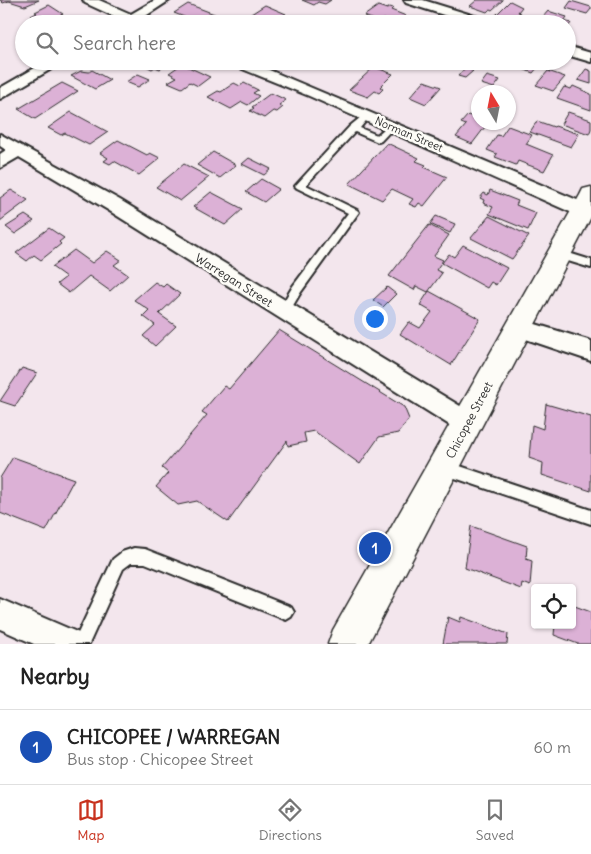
<!DOCTYPE html>
<html lang="en">
<head>
<meta charset="utf-8">
<style>
	body { margin:0; font-family:Delius,sans-serif; background:#f2f2f2; color:#222 }
	.controls { position:absolute; right:15px; bottom:15px; display:grid; overflow:hidden; border-radius:5px; box-shadow:0 1px 4px #0004 }
	.controls button { width:45px; height:45px; display:grid; place-items:center; padding:0; border:0; border-bottom:1px solid #e0e0e0; background:#fff; color:#222; font:25px sans-serif }
	.compass { position:absolute; left:471px; top:85px; width:45px; height:45px; border-radius:50%; background:#fff; box-shadow:0 1px 4px #0004; rotate:350deg }
	.you { position:absolute; left:374px; top:318px; width:18px; height:18px; margin:-12px; border:4px solid #fff; border-radius:50%; background:#1a73e8; box-shadow:0 0 0 8px #1a73e833 }
	.badge { display:grid; place-items:center; width:32px; height:32px; border-radius:50%; background:#c8321e; color:#fff; font-size:16px; font-weight:700 }
	.pin { position:absolute; translate:-50% -50%; border:2px solid #fff; box-shadow:0 1px 5px #0006 }
	.list { margin:0; padding:0; list-style:none }
	h2 { display:flex; justify-content:space-between; align-items:center; height:65px; margin:0; padding:0 20px; font-size:21px }
	h2 small { font-size:16px; font-weight:400; color:#767676 }
	.list li { display:grid; grid-template-columns:32px 1fr auto; gap:15px; align-items:center; box-sizing:border-box; height:75px; padding:0 20px; border-top:1px solid #e0e0e0 }
	.list b { display:block; font-size:19px; white-space:nowrap }
	.list p { margin:0; font-size:16px; white-space:nowrap; color:#767676 }
	.list em { font-size:16px; font-style:normal; color:#767676 }
	.icon { flex:none; width:28px; height:28px; fill:none; stroke:currentColor; stroke-width:2; stroke-linecap:round; stroke-linejoin:round }
	.map { position:relative; flex:none; width:591px; height:644px; overflow:hidden }
	.search { position:absolute; background:#fff; box-shadow:0 1px 4px #0004; left:15px; right:15px; top:15px; height:55px; display:flex; align-items:center; gap:12px; box-sizing:border-box; padding:0 18px; border-radius:28px; color:#767676; font-size:19px }
	.sheet { height:140px; background:#fff }
	nav { display:flex; justify-content:space-around; align-items:center; box-sizing:border-box; height:70px; border-top:1px solid #e0e0e0; background:#fff; font-size:14px; color:#767676 }
	nav a { display:grid; justify-items:center; gap:2px }
	nav .on { color:#c8321e }
	.map>svg:first-child { display:block }
</style>
</head>
<body>
<div class="map">
<svg width="591" height="644" viewBox="0 0 591 644">
	<rect width="100%" height="100%" fill="#f3e6ed"/>
	<filter id="ink" filterUnits="userSpaceOnUse"><feTurbulence type="fractalNoise" baseFrequency=".02" numOctaves="2"/><feDisplacementMap in="SourceGraphic" scale="10" xChannelSelector="R" yChannelSelector="G"/><feConvolveMatrix kernelMatrix="1 2 1 2 8 2 1 2 1" color-interpolation-filters="sRGB"/></filter>
	<g filter="url(#ink)">
		<path fill="#dcb1d6" stroke="#2b2b2b" d="M0,0H39L25,6L9,1L3,3Z
			M302,0H331L325,4L318,2L314,5Z
			M477,0H503L492,10L490,9L487,12L470,6Z
			M510,1L522,7L518,12L521,13L518,16L514,15L510,19L496,15Z
			M571,1L591,7V9L587,14L566,8Z
			M188,4L225,18L217,24H202L174,13Z
			M49,5L63,14L43,23L37,18L31,19L34,17L31,16L37,13L35,12Z
			M265,5L286,14L274,22L263,18L259,20L248,16Z
			M378,6L387,9L390,7L393,8L391,10L406,16L395,24L384,19L380,22L364,16Z
			M548,11L567,17L564,21L571,23L568,27L567,24H537Z
			M78,18L90,24H66Z
			M427,18L441,23L421,24Z
			M172,61L160,69L155,67L152,69L144,65L147,63L146,61Z
			M513,61H543L533,73L510,64Z
			M182,64L210,77L198,86L190,82L182,88L168,82L177,77L169,73Z
			M374,67L393,74L380,87L383,89L379,93L375,91L368,97L349,90Z
			M465,68L473,71L465,78L458,76Z
			M586,69L591,71V84L578,80Z
			M92,70L110,80L95,89L71,76L81,71L89,72Z
			M548,71L565,77L553,91L536,85Z
			M138,74L150,79L138,87L126,82Z
			M487,76L500,80L494,88L481,84Z
			M424,81L441,87L426,104L410,97Z
			M62,83L78,91L35,119L18,109Z
			M234,83L240,86L244,83L258,90L253,93L259,96L248,105L242,102L231,109L208,97L218,91L221,92Z
			M573,86L591,94V110L557,98L564,87L571,89Z
			M271,93L286,100L279,105L283,107L277,112L273,111L264,118L250,111L254,108L252,107Z
			M71,112L108,132L89,145L65,133L61,135L48,128Z
			M568,112L591,120V129L589,134L561,124Z
			M468,115L478,119V122L488,123L472,144L456,137L466,125L461,123Z
			M537,121L554,127L555,126L579,134L571,147L530,132Z
			M508,126L532,135L526,144L553,155L544,171L518,161L516,165L495,157L497,154L487,150L497,135L501,136Z
			M118,140L147,155L150,153L160,158L139,175L114,161L110,164L104,161L108,158L100,153Z
			M387,143L419,158L416,161L426,165L424,167L447,177L424,206L419,203L416,207L409,204L413,199L392,189L382,200L349,184Z
			M213,152L236,165L220,178L197,165Z
			M249,158L271,169L264,175L242,164Z
			M184,164L209,177L180,201L156,187Z
			M261,179L279,189L264,202L246,192Z
			M11,190L28,200L0,221V198Z
			M490,190L518,201L516,205L536,213L528,230L489,214L493,207L483,203L484,200L480,198L484,193L488,195Z
			M211,192L243,209L225,225L193,207Z
			M25,215L34,221L15,234L6,227Z
			M436,216L455,224L450,233L430,224Z
			M489,216L529,236L512,259L471,238Z
			M429,225L449,235L434,256L443,260L436,270L442,273L428,292L416,286L414,290L389,276Z
			M49,228L64,238L59,242L61,244L41,260L34,255L27,261L16,253Z
			M463,245L507,268L496,285L491,282L487,288L442,263L449,254L454,257Z
			M74,250L92,263L107,251L121,260L114,265L128,275L110,291L89,276L69,293L57,284L66,277L52,267Z
			M155,282L163,287L166,284L180,294L159,314L176,326L155,346L143,336L155,325L143,316L149,310L134,300Z
			M387,287L396,294L383,307L373,300Z
			M429,291L480,319L451,365L400,334L409,322L420,328L432,312L420,305Z
			M279,330L404,407L409,419L398,433L379,437L360,464L314,431L304,433L306,442L288,446L287,441L228,522L197,501L178,505L156,487L168,473L162,468L207,415L202,412L224,386L229,389Z
			M22,368L37,373L15,406L0,401Z
			M546,404L591,417V491L542,475L543,463L529,458L532,425L543,429Z
			M13,457L74,479L46,531L0,513V478Z
			M471,526L527,546L526,559L532,561L530,586L522,583L521,589L465,568Z
			M572,605L591,612V644H578L554,635L555,625H572Z
			M448,617L460,622L461,617L508,634L507,644H443Z"/>
		<g fill="none" stroke-linecap="round" stroke-linejoin="round">
			<g stroke="#2b2b2b" stroke-width="4">
				<path id="service" d="M366,113L370,116L360,128L377,135L391,123L395,126L381,141L378,142L355,132L306,185L357,210L359,212L301,292L288,314H280L278,311L293,286L348,213L297,188L295,186L350,126Z
					M559,250L591,260V268L555,257L554,254Z
					M445,461L591,510V524L440,473L438,468L440,463Z
					M134,548L145,549L291,607L294,612L291,617L286,620L145,563H131L123,569L89,644H73L113,559L122,552Z"/>
			</g>
			<g stroke="#2b2b2b" stroke-width="4">
				<path id="minor" d="M83,0H99L131,14L155,0H170L141,19L147,24H118L122,20L85,3Z
					M404,0H423L491,21L492,24H472L406,3Z
					M567,46L591,53V62L567,55Z
					M47,61H65L0,99V88Z
					M228,61H248L589,205L591,212L589,215L583,217L577,215L309,96L230,64Z
					M0,134L120,200L475,415L479,423L475,431L467,435L459,431L108,210L19,157L0,168V154L6,150L0,146Z
					M519,319L591,341V361L511,334L508,328L511,322Z
					M0,599L79,633L83,644H34L0,629Z"/>
			</g>
			<g stroke="#2b2b2b" stroke-width="3">
				<path id="secondary" d="M591,187V217L368,644H328L333,630L580,195L583,189Z"/>
			</g>
			<use href="#service" fill="#fdfcf7" fill-rule="evenodd"/>
			<use href="#minor" fill="#fdfcf7" fill-rule="evenodd"/>
			<use href="#secondary" fill="#fdfcf7" fill-rule="evenodd"/>
		</g>
	</g>
	<g text-anchor="middle" dominant-baseline="central" stroke-width="5" stroke-linejoin="round" paint-order="stroke">
		<g font-size="11" fill="#2b2b2b" stroke="#fdfcf7">
			<text transform="translate(409 134) rotate(23)">Norman Street</text>
		</g>
		<g font-size="12" fill="#2b2b2b" stroke="#fdfcf7">
			<text transform="translate(234 280) rotate(32)">Warregan Street</text>
			<text transform="translate(469 420) rotate(-62)">Chicopee Street</text>
		</g>
	</g>
</svg>
<div class="controls">
<button><svg class="icon" aria-label="locate" viewBox="0 0 24 24"><circle cx="12" cy="12" r="6"/><path d="M12 2v4M12 18v4M2 12h4M18 12h4"/></svg></button>
</div>
<svg class="compass" viewBox="-18 -18 36 36"><path d="M0-13l5 13h-10z" fill="#e53935"/><path d="M0 13l5-13h-10z" fill="#767676"/></svg>
<div class="you"></div>
<div class="pin badge" style="left:375px;top:548px;background:#1a4fb4">1</div>
<div class="search"><svg class="icon" aria-label="search" viewBox="0 0 24 24"><circle cx="10" cy="10" r="6"/><path d="M15 15l6 6"/></svg>Search here</div>
</div>
<section class="sheet">
<h2>Nearby<small></small></h2>
<ul class="list">
<li><span class="badge" style="background:#1a4fb4">1</span><div><b>CHICOPEE / WARREGAN</b><p>Bus stop · Chicopee Street</p></div><em>60 m</em></li>
</ul>
</section>
<nav>
<a class="on"><svg class="icon" aria-label="map" viewBox="0 0 24 24"><path d="M3 6l6-2 6 2 6-2v14l-6 2-6-2-6 2zM9 4v14M15 6v14"/></svg>Map</a>
<a><svg class="icon" aria-label="directions" viewBox="0 0 24 24"><path d="M12 3l9 9-9 9-9-9zM9 14v-3h6M13 9l2 2-2 2"/></svg>Directions</a>
<a><svg class="icon" aria-label="saved" viewBox="0 0 24 24"><path d="M7 4h10v16l-5-4-5 4z"/></svg>Saved</a>
</nav>
</body>
</html>
